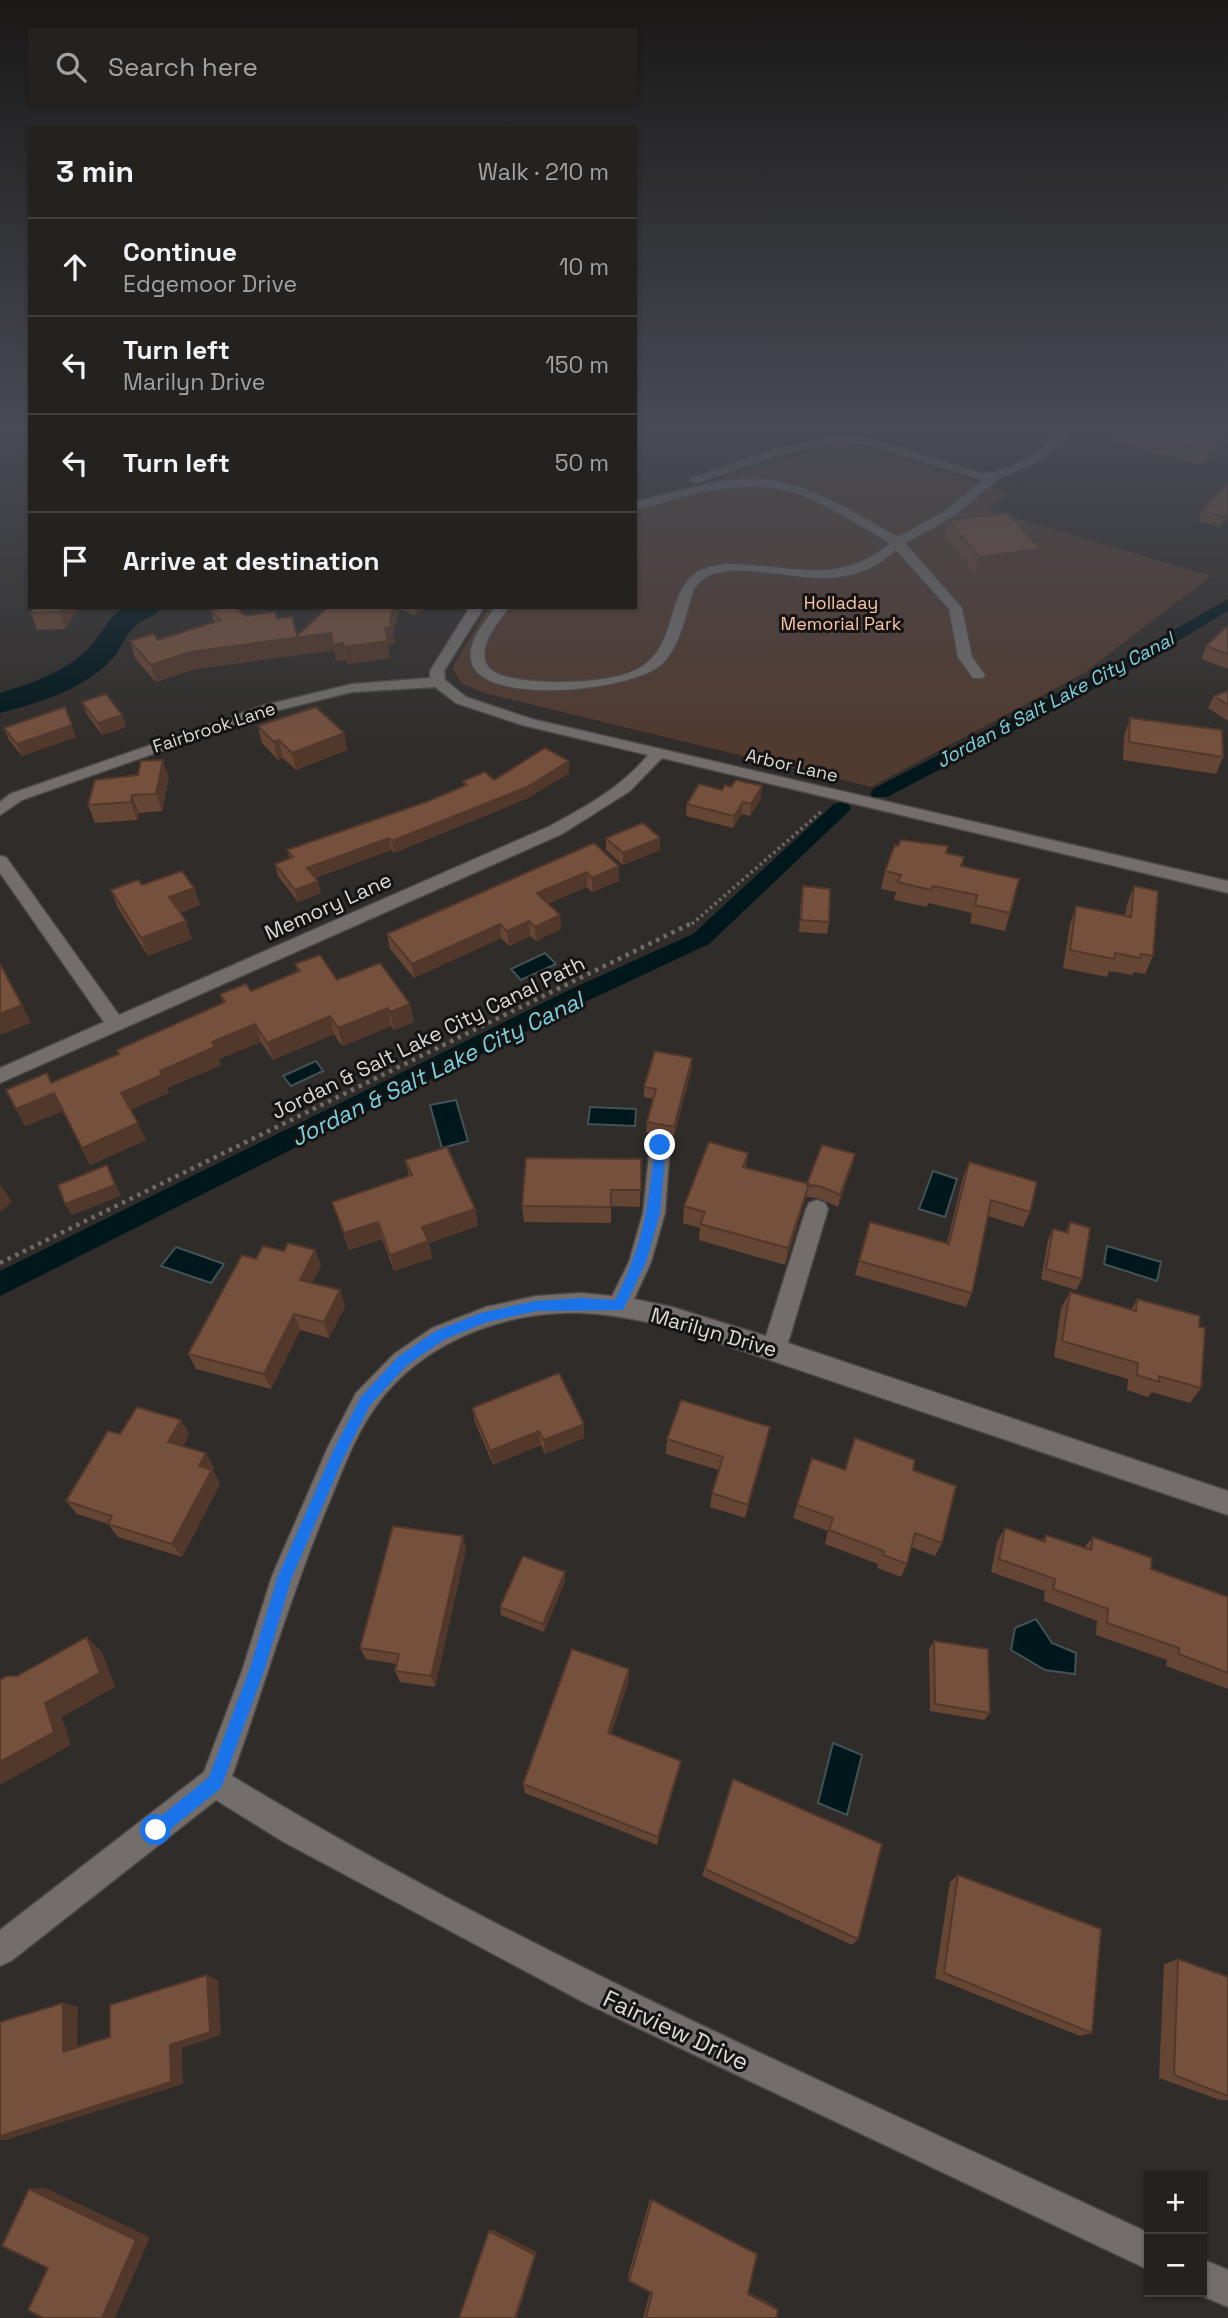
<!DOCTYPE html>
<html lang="en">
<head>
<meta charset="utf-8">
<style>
	body { margin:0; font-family:"Space Grotesk",sans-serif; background:#302e2c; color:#f1f3f6 }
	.controls { position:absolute; right:21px; bottom:21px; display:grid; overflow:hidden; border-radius:0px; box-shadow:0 2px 5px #0004 }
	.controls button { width:63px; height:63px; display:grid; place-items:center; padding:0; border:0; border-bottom:2px solid #413e3d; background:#24211f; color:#f1f3f6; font:35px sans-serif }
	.stop { position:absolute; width:21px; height:21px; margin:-16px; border:5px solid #1a73e8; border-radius:50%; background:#fff }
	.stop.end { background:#1a73e8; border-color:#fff; box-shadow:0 2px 7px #0008 }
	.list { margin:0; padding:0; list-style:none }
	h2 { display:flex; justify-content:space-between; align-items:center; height:91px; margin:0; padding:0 28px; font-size:30px }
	h2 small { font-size:23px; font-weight:400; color:#a3a3a4 }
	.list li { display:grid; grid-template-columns:46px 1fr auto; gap:21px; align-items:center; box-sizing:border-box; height:98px; padding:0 28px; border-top:2px solid #413e3d }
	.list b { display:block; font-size:26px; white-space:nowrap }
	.list p { margin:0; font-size:23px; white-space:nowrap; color:#a3a3a4 }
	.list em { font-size:23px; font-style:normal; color:#a3a3a4 }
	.icon { flex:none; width:38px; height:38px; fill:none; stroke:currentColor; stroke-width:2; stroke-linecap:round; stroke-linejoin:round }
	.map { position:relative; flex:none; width:1228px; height:2318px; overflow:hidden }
	.search { position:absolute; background:#24211f; box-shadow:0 2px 5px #0004; left:28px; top:28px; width:609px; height:77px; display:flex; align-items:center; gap:18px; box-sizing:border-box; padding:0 24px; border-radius:0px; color:#a3a3a4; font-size:26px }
	.panel { position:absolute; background:#24211f; box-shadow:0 2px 5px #0004; left:28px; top:126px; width:609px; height:483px; border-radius:0px }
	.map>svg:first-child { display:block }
</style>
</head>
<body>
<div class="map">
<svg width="1228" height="2318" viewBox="0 0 1228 2318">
	<rect width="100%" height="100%" fill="#302c29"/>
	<path fill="#513a2f" d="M839,443H849L1010,493L989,510L1211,576L1084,673L871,787L488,694L462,684L452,668L489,607H635V503C705,487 771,461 839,443Z"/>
	<path fill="#00171c" stroke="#425255" stroke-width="2" d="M545,953L556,964L521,980L511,969Z
		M316,1061L323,1071L291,1086L283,1076Z
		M456,1100L468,1141L442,1148L430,1105Z
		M590,1107L636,1109L635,1126L588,1124Z
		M933,1171L957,1179L945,1217L919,1209Z
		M1107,1246L1161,1262L1157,1281L1104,1264Z
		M176,1247L224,1264L211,1283L161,1266Z
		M1036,1619L1052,1643L1076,1653L1075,1674L1045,1670L1011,1650L1015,1628Z
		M833,1743L862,1755L847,1815L818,1803Z"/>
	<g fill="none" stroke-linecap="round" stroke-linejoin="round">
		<path fill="#00171c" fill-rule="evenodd" d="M1228,599V611L1128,671L887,797H873L870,793L873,789L1116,663Z
			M841,802L848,804L851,808L848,812L709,944L585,1002L0,1296V1271L569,990L693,934L834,804Z"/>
		<path fill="#00171c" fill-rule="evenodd" d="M125,607H162C155,618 140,619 132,629C124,638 120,651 111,660C83,690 38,703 0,713V693C32,683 65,672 89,648C103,634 107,617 125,607Z"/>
		<g stroke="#4b4746" stroke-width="3">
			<path id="minor" d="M635,424H647L635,433Z
				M1072,424H1084L1036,462L998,479L953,517L905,543L962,608L972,657L985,675L983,678H973L958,657L949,609L896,550C879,565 862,574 839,577C800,582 750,564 715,573C706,576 699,582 694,589C685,614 682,643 663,663C637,691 479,708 471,660C468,640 485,622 495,607H509C499,622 481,641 485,660C489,676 512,678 526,680C555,684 616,683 641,667C654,659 661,647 666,634C675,611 677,582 701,570C715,563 733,564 748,565C804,568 843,583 890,543C856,524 822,500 784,490C735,478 682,498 635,510V502C678,492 724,475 769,480C816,486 857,515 898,537L945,511L983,480L869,445L841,441L782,454L696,483L690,480L692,478L775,449L841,435L874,440L981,473C1016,474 1045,444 1072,424Z
				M470,607H484L444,671L445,680L466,697L532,719L1228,881V893L662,758L630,791L562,834L0,1083V1068L104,1022L0,873V856L6,857L119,1015L550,826C585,807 622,787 648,755L522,725L456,703L435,687L352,692L275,711L22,800L0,815V802L10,794L265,705L352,684L430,678V671Z
				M660,1137L667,1139L670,1145L665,1213L651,1262L634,1299L672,1307L766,1336L806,1209L809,1203L817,1200L825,1203L828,1209L788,1343L1228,1491V1515L672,1327C642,1321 613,1314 583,1313C504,1310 419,1343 374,1409C353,1439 340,1477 326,1510C290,1597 264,1687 232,1776C523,1953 841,2089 1149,2233V2270L585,2003L282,1841L216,1800L11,1961L0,1966V1930L204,1772L242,1671L272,1576L328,1447L356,1393L394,1354L432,1328L486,1307L536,1296L581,1293L612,1296L629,1262L643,1213L650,1145L653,1139Z
				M1202,2259L1228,2270V2307L1193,2292H1202Z"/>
		</g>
		<path stroke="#6e6b68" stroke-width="3.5" stroke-dasharray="2.5 3.5" stroke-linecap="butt" d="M692,924L823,810"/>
		<path stroke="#6e6b68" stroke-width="4.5" stroke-dasharray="3.5 5" stroke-linecap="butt" d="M0,1263L694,922"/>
		<use href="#minor" fill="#736e6c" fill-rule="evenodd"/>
	</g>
	<path fill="#654534" d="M1228,424L1203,465L1108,441L1113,426Z
		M1202,511L1228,518L1220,527L1199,521Z
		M948,520L1037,565L975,574L945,536Z
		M33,607H86L79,608L65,629L37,630L31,613Z
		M328,607H426L415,615L399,609V612L393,633L395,644L388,645L390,658L347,664L346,660L336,661L334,650L195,669L156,682L135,658L130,641L158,640L214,622L211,611L245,616L277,619L297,636Z
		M1228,628V669L1201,659L1206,646Z
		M1228,691V721L1208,708L1214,696Z
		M82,702L122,715L126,727L102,735L86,713Z
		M1130,718L1223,757L1216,774L1123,760L1124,736Z
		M258,726L344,733L347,750L296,770L283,758L278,760L262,743Z
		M4,728L76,737L22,756L9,740Z
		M569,773L528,798L394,853L391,850L315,878L321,893L298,902L278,876L275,864L290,859L287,850L426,802L464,787L463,781Z
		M169,777L162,811L139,813L137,820L95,823L88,805Z
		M761,798L750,816L742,814L733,828L686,816L687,804Z
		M606,838H660V850L623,865L606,850Z
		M594,843L619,866V881L592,892L587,887L548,903L560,915L561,929L536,941L530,936L509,946L501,938L414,978L390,949L387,934Z
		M946,853L961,866L1010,913L1005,931L970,923L972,913L928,903L927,907L894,900L896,892L881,889L885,871Z
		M142,885L194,888L200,905L180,913L192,939L148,956L118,908L111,890Z
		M803,886L829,922L827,934L799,932L801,898Z
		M1134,886L1153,956L1145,974L1134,972L1132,975L1109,971L1107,977L1063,968L1070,924L1076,906L1125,916L1127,904Z
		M295,964L337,980L414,1022L394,1030L391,1026L342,1046L334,1034L273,1060L261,1042L219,1059L221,1065L167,1088L169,1093L130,1110L146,1140L90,1165L63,1111L25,1126L16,1109L119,1054L223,1003L220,994L251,991L298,973Z
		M692,1058V1068L674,1136L646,1132L647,1122L653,1099L644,1097V1087Z
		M748,1153L746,1167L807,1184L855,1154L852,1166L838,1207L818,1198L806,1197L785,1265L699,1240L700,1228L683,1223L684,1206Z
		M641,1159L640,1207L611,1206V1223L524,1222L522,1206Z
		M405,1160L475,1209L478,1226L429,1243L432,1258L394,1271L382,1239L349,1250L332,1202L409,1176Z
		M969,1162L1030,1212L1023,1227L988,1216L972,1293L966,1307L855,1275L870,1222L947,1243L963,1177Z
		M1070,1222L1082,1279L1076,1290L1041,1279L1048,1240L1053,1229L1065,1233Z
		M315,1250L321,1266L312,1283L340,1290L345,1306L329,1338L300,1330L271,1389L196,1369L188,1354L256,1259L284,1251Z
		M1070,1292L1131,1310L1137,1299L1199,1327L1201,1388L1190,1403L1152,1392L1148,1397L1127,1390L1128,1379L1054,1357L1061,1308Z
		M472,1408L584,1438L545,1454L541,1445L493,1465L475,1422Z
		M181,1420L189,1434L183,1446L214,1467L213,1470L220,1484L182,1557L118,1537L108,1524L77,1514L66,1501L120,1434Z
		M855,1438L913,1470L942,1543L935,1556L911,1547L907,1564L901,1577L877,1568L878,1564L825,1544L828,1531L793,1518L797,1505L845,1470Z
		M667,1439L767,1442L745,1518L710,1507L712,1493L719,1470L666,1454Z
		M1005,1528L1042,1541L1046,1535L1084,1548L1093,1537L1151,1569L1228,1597V1689L1166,1666L1167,1660L1096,1635L1097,1621L1044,1601L1045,1591L991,1572L997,1542Z
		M466,1549L435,1687L400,1682L395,1671L397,1664L366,1659L360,1648Z
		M565,1581L544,1632L501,1615L500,1607Z
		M934,1641L990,1713L984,1720L930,1711L929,1649Z
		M629,1680L611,1734L681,1761L679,1770L657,1845L525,1793L523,1784Z
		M733,1779L858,1939L852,1945L702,1876Z
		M958,1875L1092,2033L1080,2036L935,1978L950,1882Z
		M1178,1959L1228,1977V2100H1220L1159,2078L1164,1964Z
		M650,2199L757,2254L748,2292L771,2304L778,2310L776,2318H643L650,2292L629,2281L628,2276Z"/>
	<path fill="#52382b" d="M0,424H6L0,430Z
		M1228,432V442L1203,465L1209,451Z
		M1228,512V518L1220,527L1223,517Z
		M1041,549L1037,565L975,574L979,557Z
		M62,607L79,608L65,629L59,612Z
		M393,607H398L399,612L393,633L395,644L388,645L390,658L347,664L344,647L385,628L390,618Z
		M414,607H426L415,615Z
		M331,633L334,650L195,669L156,682L151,665L190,652Z
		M343,643L346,660L336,661L333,644Z
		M65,707L76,737L22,756L17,744Z
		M122,715L126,727L102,735L98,723Z
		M344,733L347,750L296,770L292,753Z
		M279,740L283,758L278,760L274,742Z
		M163,760L169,777L162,811L156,794Z
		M569,761V773L528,798L394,853L392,841Z
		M762,786L761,798L750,816L751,804Z
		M132,795L139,813L137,820L131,802Z
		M743,802L742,814L733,828L734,816Z
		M389,838L391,850L310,880L307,868Z
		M660,838V850L623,865V853Z
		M619,866V881L592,892V878Z
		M587,872V887L538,908L537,893Z
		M318,881L321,893L298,902L295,890Z
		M194,888L200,905L176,915L169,897Z
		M560,915L561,929L536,941L535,927Z
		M186,921L192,939L148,956L141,938Z
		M529,921L530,936L509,946L507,931Z
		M500,924L501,938L414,978L412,964Z
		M410,1004L414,1022L394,1030L390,1012Z
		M22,1005L31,1023L0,1035V1014Z
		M388,1008L391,1026L342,1046L338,1028Z
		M330,1016L334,1034L273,1060L267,1043Z
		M255,1024L261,1042L219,1059L221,1065L167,1088L169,1093L129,1110L121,1093L212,1042Z
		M692,1058V1068L674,1136V1127Z
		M54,1093L63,1111L25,1126L16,1109Z
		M138,1123L146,1140L90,1165L82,1148Z
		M855,1154L852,1166L838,1207L840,1195Z
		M107,1165L121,1196L72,1215L65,1204Z
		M0,1184L12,1202L0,1212Z
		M809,1184L805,1201L785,1265L788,1248Z
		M475,1209L478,1226L429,1243L432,1258L394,1271L390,1255L422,1227Z
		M378,1222L382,1239L349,1250L344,1233Z
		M315,1250L321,1266L305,1296L300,1280Z
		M340,1290L345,1306L329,1338L324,1322Z
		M294,1314L300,1330L271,1389L264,1374Z
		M181,1420L189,1434L177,1456L168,1442Z
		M584,1424V1438L545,1454L544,1440Z
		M770,1427L767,1442L745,1518L748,1505Z
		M539,1431L541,1445L493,1465L490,1451Z
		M206,1453L214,1467L213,1470L220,1484L182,1557L172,1544L199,1466Z
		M463,1536L466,1549L435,1687L431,1676Z
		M565,1572V1581L544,1632L543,1624Z
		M87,1637L102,1652L115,1687L62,1717L71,1745L0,1785V1762L45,1703Z
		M629,1669V1680L608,1743V1733Z
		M681,1761L679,1770L657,1845L658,1837Z
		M207,1975L218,1980L221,2035L182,2048L183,2084L6,2140H0V2136L170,2045Z
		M63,2003L78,2007L77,2055L63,2052Z
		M45,2188L150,2237L115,2318H102L29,2189Z
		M492,2229L537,2252L517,2318H515L489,2231Z
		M742,2289L771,2304L778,2310L748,2294Z"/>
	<path fill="#75503d" stroke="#52382b" stroke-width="2" d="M1116,424H1228V432L1209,451L1113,426Z
		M1228,483V512L1223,517L1202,511Z
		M1007,513L1041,549L979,557L948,520Z
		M33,607H62L59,612L31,613Z
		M222,607H235L245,616L275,612L277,619L292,617L297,636L328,607H393L390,618L392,627L385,628L388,641L344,647L343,643L333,644L331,633L190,652L151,665L130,641L153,634L158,640L221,620L211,611Z
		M1226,627L1228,628V654L1206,646Z
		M1228,691V705L1214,696Z
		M106,694L122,715L98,723L82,702Z
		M65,707L72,725L17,744L4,728Z
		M316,707L344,733L292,753L279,740L274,742L258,726Z
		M1130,718L1222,730L1223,757L1129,742Z
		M545,748L569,761L527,787L392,841L389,838L307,868L318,881L295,890L275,864L293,857L287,850L426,802L467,785L463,781L485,772L494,780Z
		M163,760L156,794L132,795L131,802L88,805L95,780L138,775L141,761Z
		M736,780L762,786L751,804L743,802L734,816L687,804L699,784L722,790L725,785L731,787Z
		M643,823L660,838L623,853L606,838Z
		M901,840L948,846L946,853L964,857L961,866L1019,879L1010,913L975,905L977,895L933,886L931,890L898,882L901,875L885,871L895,845L898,846Z
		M594,843L619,866L592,878L587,872L537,893L560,915L535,927L529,921L507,931L500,924L412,964L387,934Z
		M182,871L194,888L169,897L186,921L141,938L111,890L138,880L142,885Z
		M803,886L830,889L829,922L801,920Z
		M1134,886L1158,891L1153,956L1141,954L1140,958L1115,953L1114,959L1070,950L1076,906L1131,917Z
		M320,955L337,980L380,963L410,1004L390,1012L388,1008L338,1028L330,1016L267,1043L255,1024L212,1042L215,1047L160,1071L162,1075L121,1093L138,1123L82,1148L54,1093L16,1109L6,1090L47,1073L51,1083L119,1054L117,1050L225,1002L220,994L246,984L251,991L300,971L295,964Z
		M0,964L22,1005L0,1014Z
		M655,1051L692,1058L674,1127L647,1122L656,1089L644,1087Z
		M709,1142L748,1153L743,1167L809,1184L788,1248L700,1224L705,1212L684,1206Z
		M822,1145L855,1154L840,1195L820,1186L808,1185L809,1184H807Z
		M447,1147L475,1209L422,1227L428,1241L390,1255L378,1222L344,1233L332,1202L412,1175L405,1160Z
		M526,1158L641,1159V1190H611V1207L522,1206Z
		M969,1162L1037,1182L1030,1212L991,1200L972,1293L859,1261L870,1222L949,1244Z
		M107,1165L115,1185L65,1204L58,1185Z
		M1070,1222L1090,1228L1082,1279L1046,1269L1053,1229L1068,1233Z
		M288,1243L315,1250L300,1280L340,1290L324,1322L294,1314L264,1374L188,1354L242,1255L256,1259L263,1246L284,1251Z
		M1070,1292L1136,1311L1137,1299L1200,1316L1199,1327L1205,1328L1201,1388L1159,1376V1382L1137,1375L1138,1363L1062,1341Z
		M559,1373L584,1424L544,1440L539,1431L490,1451L472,1408Z
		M681,1400L770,1427L748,1505L712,1493L723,1457L667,1439Z
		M137,1407L181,1420L168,1442L206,1453L199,1466L212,1470L172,1544L108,1524L112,1516L66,1501L108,1431L120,1434Z
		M855,1438L915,1460L913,1470L956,1486L942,1543L915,1533L907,1564L883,1555L884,1551L829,1530L833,1518L797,1505L812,1458L845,1470Z
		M393,1526L463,1536L431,1676L395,1671L399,1654L360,1648Z
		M1005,1528L1045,1542L1046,1535L1091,1550L1093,1537L1152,1558L1151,1569L1228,1597V1673L1179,1654V1648L1107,1623L1108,1609L1053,1589L1055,1579L999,1559Z
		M523,1556L565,1572L543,1624L500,1607Z
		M87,1637L100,1673L45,1703L54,1732L0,1762V1680L7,1676H17Z
		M934,1641L988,1649L990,1713L935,1704Z
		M572,1649L629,1669L608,1733L681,1761L658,1837L523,1784Z
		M733,1779L882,1844L858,1939L705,1869Z
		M958,1875L1101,1929L1092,2033L944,1973Z
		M1178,1959L1228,1977V2096L1174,2075Z
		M207,1975L210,2032L170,2045L171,2082L0,2136V2022L63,2003V2052L110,2037V2005Z
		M29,2189L136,2240L102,2318H43L28,2310L48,2268L2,2246Z
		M652,2200L757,2254L748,2294L778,2310L776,2318H646L652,2293L629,2281Z
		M489,2231L535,2255L515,2318H459Z"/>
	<linearGradient id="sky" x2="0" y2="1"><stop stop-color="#1a1817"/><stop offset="0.57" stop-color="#484b54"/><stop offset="1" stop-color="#484b54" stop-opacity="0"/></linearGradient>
	<rect width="1228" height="749" fill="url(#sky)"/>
	<path fill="#1a73e8" d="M660,1141L666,1145L660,1213L646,1262L623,1310L536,1311L487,1322L445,1339L407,1365L370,1405L343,1459L292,1577L264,1671L221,1788L162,1836L156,1839L150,1836L148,1830L150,1825L209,1777L249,1671L278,1576L333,1451L361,1397L398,1357L436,1331L481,1313L536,1301L582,1298L615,1300C644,1243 648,1208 655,1145Z"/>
	<g text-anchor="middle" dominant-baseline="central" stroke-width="6" stroke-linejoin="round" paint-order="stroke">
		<g font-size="18" fill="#fac5ab" stroke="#161413">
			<text x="841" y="602">Holladay<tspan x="841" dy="21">Memorial Park</tspan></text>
		</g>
		<g font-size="18" fill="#dddad9" stroke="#161413">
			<text transform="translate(214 727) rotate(-18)">Fairbrook Lane</text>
			<text transform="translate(792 765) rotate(13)">Arbor Lane</text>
		</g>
		<g font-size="19" font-style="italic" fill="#7ad2e3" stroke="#161413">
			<text transform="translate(1055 700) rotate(-28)">Jordan &amp; Salt Lake City Canal</text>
		</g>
		<g font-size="21" fill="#dddad9" stroke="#161413">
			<text transform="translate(328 906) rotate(-24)">Memory Lane</text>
			<text transform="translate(428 1037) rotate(-26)">Jordan &amp; Salt Lake City Canal Path</text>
			<text transform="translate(714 1332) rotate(16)">Marilyn Drive</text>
		</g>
		<g font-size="23" font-style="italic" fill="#7ad2e3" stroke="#161413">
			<text transform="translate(437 1069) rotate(-26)">Jordan &amp; Salt Lake City Canal</text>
		</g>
		<g font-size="24" fill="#dddad9" stroke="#161413">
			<text transform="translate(676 2030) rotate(25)">Fairview Drive</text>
		</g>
	</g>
</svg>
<div class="controls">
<button>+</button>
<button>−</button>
</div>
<div class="stop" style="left:156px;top:1830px"></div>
<div class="stop end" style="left:660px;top:1145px"></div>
<div class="search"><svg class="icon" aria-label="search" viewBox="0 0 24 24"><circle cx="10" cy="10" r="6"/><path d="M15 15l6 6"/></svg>Search here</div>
<section class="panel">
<h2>3 min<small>Walk · 210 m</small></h2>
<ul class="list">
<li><svg class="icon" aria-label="ahead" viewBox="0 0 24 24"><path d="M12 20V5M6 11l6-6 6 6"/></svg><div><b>Continue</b><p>Edgemoor Drive</p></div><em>10 m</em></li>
<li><svg class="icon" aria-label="left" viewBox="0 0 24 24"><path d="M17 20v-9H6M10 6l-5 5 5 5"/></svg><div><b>Turn left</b><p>Marilyn Drive</p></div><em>150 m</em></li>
<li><svg class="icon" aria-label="left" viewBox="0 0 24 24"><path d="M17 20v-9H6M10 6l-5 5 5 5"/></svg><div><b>Turn left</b></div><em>50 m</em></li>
<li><svg class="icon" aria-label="arrive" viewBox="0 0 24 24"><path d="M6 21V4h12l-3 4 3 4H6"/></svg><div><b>Arrive at destination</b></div></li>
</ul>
</section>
</div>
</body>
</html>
